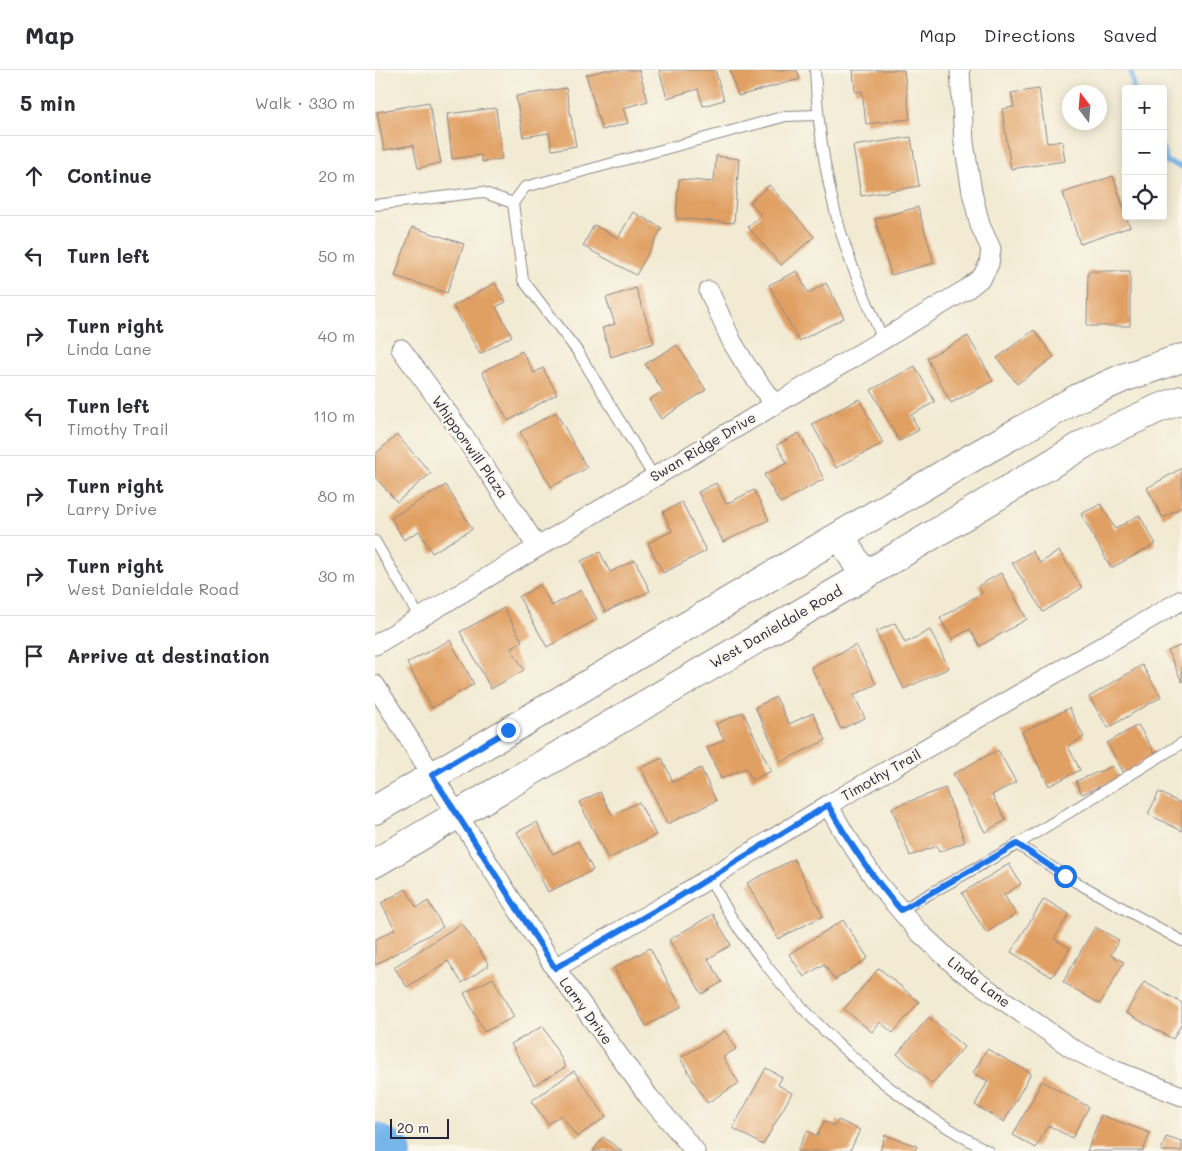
<!DOCTYPE html>
<html lang="en">
<head>
<meta charset="utf-8">
<style>
	:root { --surface:#fff; --page:#f7f7f7; --text:#2b2b33; --muted:#7c7c81; --line:#e1e1e2 }
	body { margin:0; font-family:Mali,sans-serif; background:var(--page); color:var(--text) }
	.controls { position:absolute; right:15px; top:15px; display:grid; overflow:hidden; border-radius:5px; box-shadow:0 2px 12px #0003 }
	.controls button { width:45px; height:45px; display:grid; place-items:center; padding:0; border:0; border-bottom:1px solid var(--line); background:var(--surface); color:var(--text); font:25px sans-serif }
	.compass { position:absolute; left:687px; top:15px; width:45px; height:45px; border-radius:50%; background:var(--surface); box-shadow:0 2px 12px #0003; rotate:344deg }
	.scale { position:absolute; left:15px; bottom:12px; width:59px; box-sizing:border-box; padding-left:5px; border:2px solid #22223b; border-top:0; font-size:14px; line-height:18px; white-space:nowrap; color:#22223b; -webkit-text-stroke:4px #fbf7ec; paint-order:stroke }
	.stop { position:absolute; width:15px; height:15px; margin:-11px; border:4px solid #1a73e8; border-radius:50%; background:#fff }
	.stop.end { background:#1a73e8; border-color:#fff; box-shadow:0 1px 5px #0008 }
	.list { margin:0; padding:0; list-style:none }
	h2 { display:flex; justify-content:space-between; align-items:center; height:65px; margin:0; padding:0 20px; font-size:21px }
	h2 small { font-size:16px; font-weight:400; color:var(--muted) }
	.list li { display:grid; grid-template-columns:32px 1fr auto; gap:15px; align-items:center; box-sizing:border-box; height:80px; padding:0 20px; border-top:1px solid var(--line) }
	.list b { display:block; font-size:19px; white-space:nowrap }
	.list p { margin:0; font-size:16px; white-space:nowrap; color:var(--muted) }
	.list em { font-size:16px; font-style:normal; color:var(--muted) }
	.icon { flex:none; width:28px; height:28px; fill:none; stroke:currentColor; stroke-width:2; stroke-linecap:round; stroke-linejoin:round }
	.map { position:relative; flex:none; width:807px; height:1081px; overflow:hidden }
	header { display:flex; align-items:center; gap:30px; box-sizing:border-box; height:70px; padding:0 25px; background:var(--surface); border-bottom:1px solid var(--line) }
	header strong { font-size:24px }
	nav { display:flex; gap:28px; margin-inline-start:auto; font-size:18px }
	main { display:flex }
	aside { flex:1; background:var(--surface) }
	.map>svg:first-child { display:block }
	.lines { fill:none; stroke-linecap:round; stroke-linejoin:round }
	.stream { stroke:#77b5ea; stroke-width:5.5 }
	.river { stroke:#77b5ea; stroke-width:35 }
	.building { fill:#e1a063 }
	.lane-casing { stroke:#8a8686; stroke-width:12 }
	.street-casing { stroke:#8a8686; stroke-width:21 }
	.secondary-casing { stroke:#8a8686; stroke-width:30 }
	.lane { stroke:#fff; stroke-width:10 }
	.street { stroke:#fff; stroke-width:19 }
	.secondary { stroke:#fff; stroke-width:28 }
	.route { stroke:#1a73e8; stroke-width:6 }
	.labels { text-anchor:middle; stroke-width:5; stroke-linejoin:round; paint-order:stroke }
	.street-label { font-size:14px; fill:#22223b; stroke:#fbf7ec }
</style>
</head>
<body>
<header>
<strong>Map</strong>
<nav><a>Map</a><a>Directions</a><a>Saved</a></nav>
</header>
<main>
<aside>
<h2>5 min<small>Walk · 330 m</small></h2>
<ul class="list">
<li><svg class="icon" aria-label="ahead" viewBox="0 0 24 24"><path d="M12 20V5M6 11l6-6 6 6"/></svg><div><b>Continue</b></div><em>20 m</em></li>
<li><svg class="icon" aria-label="left" viewBox="0 0 24 24"><path d="M17 20v-9H6M10 6l-5 5 5 5"/></svg><div><b>Turn left</b></div><em>50 m</em></li>
<li><svg class="icon" aria-label="right" viewBox="0 0 24 24"><path d="M7 20v-9h11M14 6l5 5-5 5"/></svg><div><b>Turn right</b><p>Linda Lane</p></div><em>40 m</em></li>
<li><svg class="icon" aria-label="left" viewBox="0 0 24 24"><path d="M17 20v-9H6M10 6l-5 5 5 5"/></svg><div><b>Turn left</b><p>Timothy Trail</p></div><em>110 m</em></li>
<li><svg class="icon" aria-label="right" viewBox="0 0 24 24"><path d="M7 20v-9h11M14 6l5 5-5 5"/></svg><div><b>Turn right</b><p>Larry Drive</p></div><em>80 m</em></li>
<li><svg class="icon" aria-label="right" viewBox="0 0 24 24"><path d="M7 20v-9h11M14 6l5 5-5 5"/></svg><div><b>Turn right</b><p>West Danieldale Road</p></div><em>30 m</em></li>
<li><svg class="icon" aria-label="arrive" viewBox="0 0 24 24"><path d="M6 21V4h12l-3 4 3 4H6"/></svg><div><b>Arrive at destination</b></div></li>
</ul>
</aside>
<div class="map">
<svg width="807" height="1081" viewBox="0 0 807 1081">
	<rect width="100%" height="100%" fill="#fbf7ec"/>
	<filter id="ink" filterUnits="userSpaceOnUse"><feTurbulence type="fractalNoise" baseFrequency=".02" numOctaves="2"/><feDisplacementMap in="SourceGraphic" scale="10" xChannelSelector="R" yChannelSelector="G"/><feConvolveMatrix kernelMatrix="1 2 1 2 8 2 1 2 1" color-interpolation-filters="sRGB"/></filter>
	<filter id="wash" filterUnits="userSpaceOnUse"><feTurbulence type="fractalNoise" baseFrequency=".0096" numOctaves="4" result="noise"/><feDisplacementMap in="SourceGraphic" scale="20" xChannelSelector="R" yChannelSelector="G"/><feGaussianBlur stdDeviation="1.12" result="paint"/><feColorMatrix in="noise" values="0 0 0 0 0 0 0 0 0 0 0 0 0 0 0 0 0 1.4 0 .05"/><feComposite in="paint" operator="in"/></filter>
	<g filter="url(#wash)">
		<rect width="100%" height="100%" fill="#f2ead2"/>
		<g class="lines">
			<g class="stream">
				<polyline points="756,0 759,19"/>
				<polyline points="788,79 792,92 807,97"/>
			</g>
			<polyline class="river" points="0,1070 19,1081"/>
		</g>
		<g id="blocks">
			<g class="building">
				<polygon points="230,0 264,0 273,31 248,38 253,53 227,60 211,5"/>
				<polygon points="284,0 340,0 349,30 328,36 323,19 292,28"/>
				<polygon points="355,0 422,0 425,9 363,26"/>
				<polygon points="478,0 529,0 535,49 491,54 487,21 480,22"/>
				<polygon points="191,18 201,76 177,80 174,63 148,67 141,26"/>
				<polygon points="664,19 672,73 687,71 690,91 636,99 627,39 639,37 636,23"/>
				<polygon points="54,32 66,93 43,98 38,75 9,80 2,42"/>
				<polygon points="121,38 127,89 107,92 106,85 77,89 72,44"/>
				<polygon points="536,67 544,116 486,126 478,76"/>
				<polygon points="341,86 364,89 359,153 301,148 304,109 339,112"/>
				<polygon points="738,106 755,157 705,174 688,123"/>
				<polygon points="394,115 439,167 406,195 373,157 386,145 375,132"/>
				<polygon points="543,137 559,193 516,205 500,149"/>
				<polygon points="258,142 287,158 261,205 208,176 219,155 243,168"/>
				<polygon points="37,157 89,174 72,223 20,206"/>
				<polygon points="422,201 433,223 451,213 469,248 424,271 394,215"/>
				<polygon points="713,201 755,201 755,256 712,256"/>
				<polygon points="120,213 131,232 121,237 137,266 105,284 78,236"/>
				<polygon points="261,218 279,273 236,287 227,258 240,254 231,228"/>
				<polygon points="659,260 679,287 642,314 622,288"/>
				<polygon points="593,266 618,311 576,333 552,288"/>
				<polygon points="302,275 331,320 286,349 274,330 288,321 270,294"/>
				<polygon points="147,281 159,303 168,298 182,324 133,351 107,302"/>
				<polygon points="540,296 560,332 536,345 544,360 524,371 496,320"/>
				<polygon points="484,329 508,373 461,398 437,354"/>
				<polygon points="181,342 212,398 176,417 145,362"/>
				<polygon points="424,363 449,409 405,433 389,405 412,393 402,375"/>
				<polygon points="22,365 56,403 22,432 0,407 0,384"/>
				<polygon points="807,398 807,437 788,448 772,418"/>
				<polygon points="341,413 351,434 379,420 394,450 348,472 323,422"/>
				<polygon points="71,415 97,459 57,483 44,461 29,470 16,448"/>
				<polygon points="307,432 331,481 288,503 273,473 297,461 288,442"/>
				<polygon points="726,434 740,459 764,445 781,474 736,498 706,444"/>
				<polygon points="657,481 665,493 684,481 707,518 668,542 637,493"/>
				<polygon points="225,482 235,502 260,490 275,521 230,542 206,491"/>
				<polygon points="626,503 652,549 605,576 595,559 577,569 565,548 607,523 603,516"/>
				<polygon points="165,515 177,536 206,520 222,549 172,577 144,527"/>
				<polygon points="129,538 147,571 136,578 149,600 116,619 85,562"/>
				<polygon points="520,553 530,573 555,560 574,598 529,619 501,562"/>
				<polygon points="75,570 99,614 57,638 32,593"/>
				<polygon points="481,575 501,614 479,625 490,648 466,659 436,597"/>
				<polygon points="807,575 807,612 793,581"/>
				<polygon points="767,595 786,627 733,658 714,627"/>
				<polygon points="401,627 414,654 438,643 451,670 406,692 380,637"/>
				<polygon points="694,638 709,667 693,676 705,700 674,716 647,662"/>
				<polygon points="368,642 396,701 377,710 371,698 346,709 332,678 349,670 341,654"/>
				<polygon points="763,655 781,685 749,703 732,673"/>
				<polygon points="623,680 641,712 617,725 631,750 610,762 578,704"/>
				<polygon points="287,688 298,712 326,698 341,731 292,754 266,698"/>
				<polygon points="738,696 744,709 707,724 701,711"/>
				<polygon points="570,718 590,772 564,782 562,776 535,786 517,738"/>
				<polygon points="225,722 237,745 264,732 281,765 233,789 204,732"/>
				<polygon points="784,722 805,733 807,728 807,761 773,744"/>
				<polygon points="162,752 178,784 203,771 218,800 173,822 142,762"/>
				<polygon points="419,789 448,846 403,869 372,813"/>
				<polygon points="634,794 646,814 629,825 641,844 611,863 587,823"/>
				<polygon points="31,819 42,838 53,831 68,857 0,895 0,870 20,859 6,833"/>
				<polygon points="669,829 694,844 679,869 695,878 677,907 636,882"/>
				<polygon points="338,844 356,875 333,889 347,912 327,924 294,870"/>
				<polygon points="468,850 493,888 460,910 449,894 429,907 414,884"/>
				<polygon points="87,853 114,895 87,913 73,891 32,917 19,897"/>
				<polygon points="720,857 744,870 736,885 749,892 725,934 688,912"/>
				<polygon points="275,878 306,937 271,956 239,898"/>
				<polygon points="504,898 544,932 518,963 505,952 497,962 469,939"/>
				<polygon points="118,908 139,947 109,962 89,923"/>
				<polygon points="769,912 807,933 807,953 798,969 751,943"/>
				<polygon points="554,947 589,977 557,1014 522,984"/>
				<polygon points="168,956 191,997 159,1015 136,974"/>
				<polygon points="350,961 361,979 348,987 364,1013 332,1033 305,988"/>
				<polygon points="612,979 656,1003 629,1052 600,1035 613,1011 598,1003"/>
				<polygon points="391,998 407,1007 403,1015 417,1023 388,1075 358,1058"/>
				<polygon points="199,1001 231,1047 202,1067 186,1045 173,1054 156,1031"/>
				<polygon points="667,1011 714,1037 697,1068 673,1055 661,1078 638,1065"/>
				<polygon points="726,1045 775,1063 768,1081 712,1081"/>
				<polygon points="463,1050 485,1060 475,1081 422,1081 432,1061 442,1066 449,1051 460,1056"/>
				<polygon points="510,1065 542,1076 540,1081 505,1081"/>
				<polygon points="228,1067 247,1081 218,1081"/>
				<polygon points="791,1067 807,1072 807,1081 786,1081"/>
			</g>
		</g>
	</g>
	<g filter="url(#ink)">
		<use href="#blocks" fill-opacity="0" stroke="#8a8686" stroke-width="1"/>
		<g class="lines">
			<defs>
				<g id="lane">
					<path d="M440,0C443,61 452,123 472,181C482,211 496,240 508,270"/>
					<polyline points="138,133 150,117 411,46 442,45"/>
					<polyline points="0,135 107,122 138,133 148,210 203,282 279,407"/>
					<polyline points="0,471 45,548"/>
					<polyline points="642,774 690,806 807,871"/>
					<path d="M334,808C344,824 352,842 363,857C428,951 512,1027 613,1081"/>
					<polyline points="526,840 638,777 807,673"/>
				</g>
				<g id="street">
					<polyline points="334,221 357,272 371,295 399,334"/>
					<path d="M26,279C74,343 119,409 162,477"/>
					<polyline points="0,575 592,219 607,207 614,194 616,179 605,155 597,122 589,73 585,0"/>
					<polyline points="0,615 180,898 274,1027 320,1081"/>
					<polyline points="453,735 469,763 504,815 542,860 584,899 698,979 739,1000 807,1026"/>
					<polyline points="180,898 302,828 453,735 807,530"/>
				</g>
				<g id="secondary">
					<polyline points="466,466 489,506"/>
					<polyline points="0,740 586,394 703,328 748,308 807,288"/>
					<polyline points="0,793 489,506 716,370 782,339 807,330"/>
				</g>
			</defs>
			<use href="#lane" class="lane-casing"/>
			<use href="#street" class="street-casing"/>
			<use href="#secondary" class="secondary-casing"/>
			<use href="#lane" class="lane"/>
			<use href="#street" class="street"/>
			<use href="#secondary" class="secondary"/>
		</g>
	</g>
	<g class="lines" filter="url(#ink)">
		<path class="route" d="M133,660L57,705L180,898L302,828L453,735C474,773 498,808 526,840L642,774L690,806"/>
	</g>
	<g class="labels">
		<g class="street-label">
			<text transform="translate(95 377) rotate(55)" y="5">Whipporwill Plaza</text>
			<text transform="translate(328 377) rotate(-31)" y="5">Swan Ridge Drive</text>
			<text transform="translate(401 557) rotate(-30)" y="5">West Danieldale Road</text>
			<text transform="translate(506 705) rotate(-30)" y="5">Timothy Trail</text>
			<text transform="translate(604 912) rotate(37)" y="5">Linda Lane</text>
			<text transform="translate(211 941) rotate(54)" y="5">Larry Drive</text>
		</g>
	</g>
</svg>
<div class="controls">
<button>+</button>
<button>−</button>
<button><svg class="icon" aria-label="locate" viewBox="0 0 24 24"><circle cx="12" cy="12" r="6"/><path d="M12 2v4M12 18v4M2 12h4M18 12h4"/></svg></button>
</div>
<svg class="compass" viewBox="-18 -18 36 36"><path d="M0-13l5 13h-10z" fill="#e53935"/><path d="M0 13l5-13h-10z" fill="#7c7c81"/></svg>
<div class="scale">20 m</div>
<div class="stop" style="left:690px;top:806px"></div>
<div class="stop end" style="left:133px;top:660px"></div>
</div>
</main>
</body>
</html>
